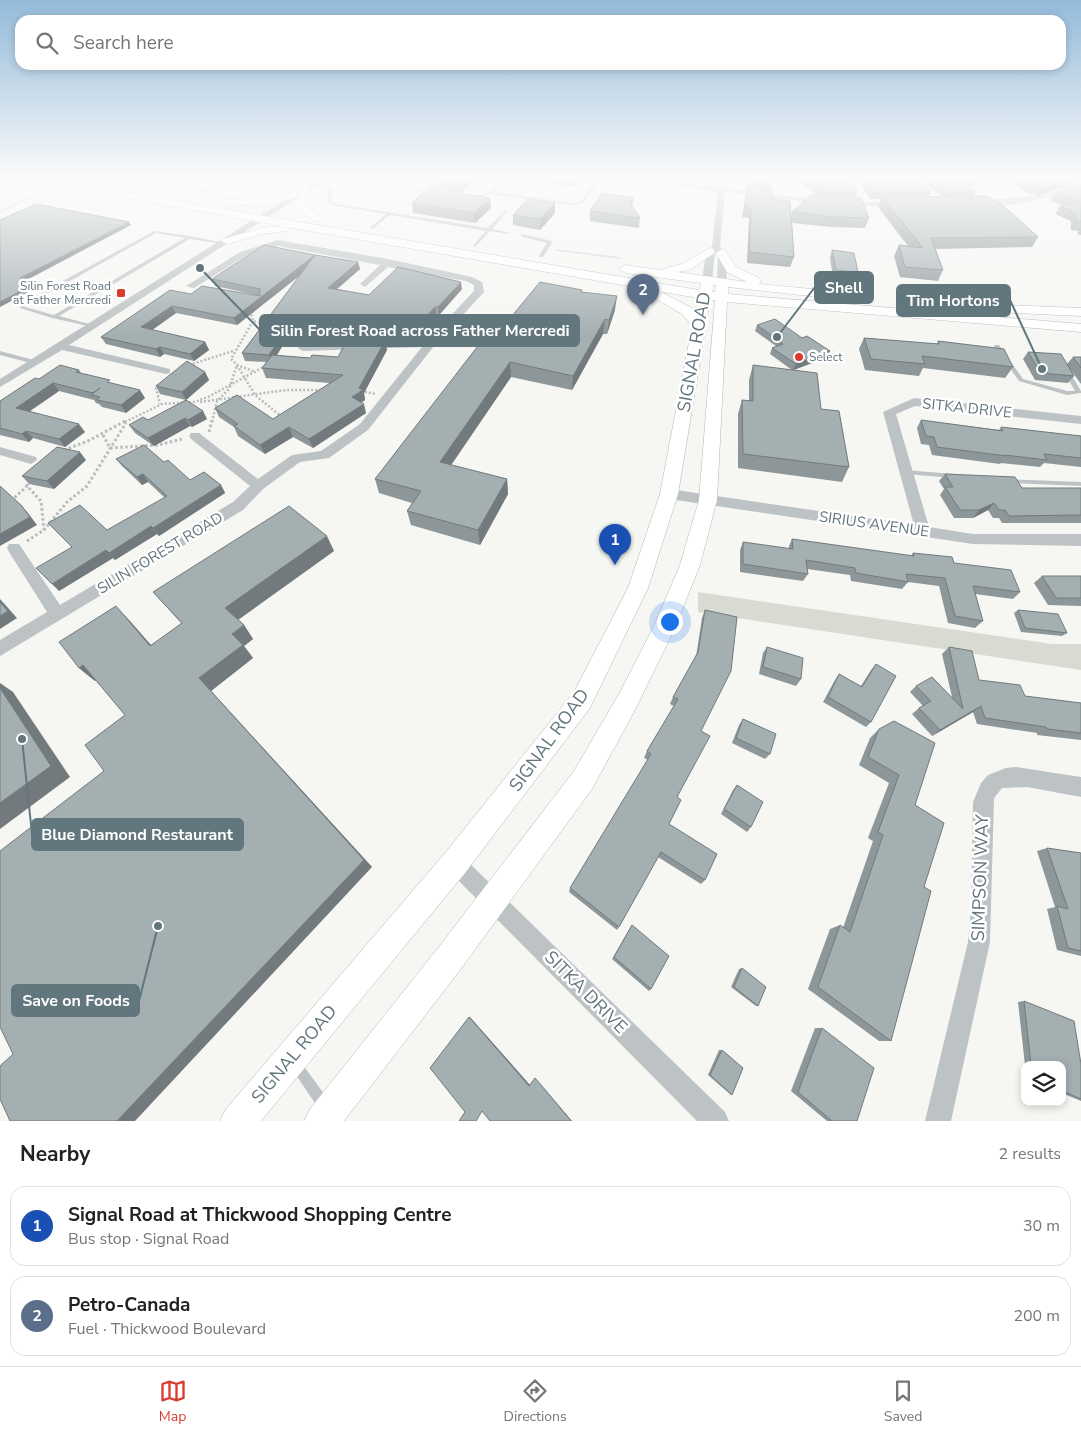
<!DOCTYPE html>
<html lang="en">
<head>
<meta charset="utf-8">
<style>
	:root { --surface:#fff; --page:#f6f6f6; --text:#222; --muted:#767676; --line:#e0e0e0; --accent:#db3a2e }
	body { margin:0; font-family:"Nunito Sans",sans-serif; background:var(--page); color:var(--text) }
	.controls { position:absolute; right:15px; bottom:15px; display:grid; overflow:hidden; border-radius:10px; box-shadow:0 2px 8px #0003 }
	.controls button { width:45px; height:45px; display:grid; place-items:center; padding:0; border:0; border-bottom:1px solid var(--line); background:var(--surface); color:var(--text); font:25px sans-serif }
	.you { position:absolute; left:669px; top:621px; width:18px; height:18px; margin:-12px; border:4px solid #fff; border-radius:50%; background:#1a73e8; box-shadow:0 0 0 8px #1a73e833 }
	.badge { display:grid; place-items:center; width:32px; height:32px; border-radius:50%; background:var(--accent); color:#fff; font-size:16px; font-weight:700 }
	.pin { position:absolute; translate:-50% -41px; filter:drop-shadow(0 1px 2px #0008) }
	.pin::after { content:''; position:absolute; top:26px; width:18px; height:15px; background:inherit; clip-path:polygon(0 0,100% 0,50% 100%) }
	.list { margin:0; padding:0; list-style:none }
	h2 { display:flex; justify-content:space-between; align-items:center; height:65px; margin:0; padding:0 20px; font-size:21px }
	h2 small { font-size:16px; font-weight:400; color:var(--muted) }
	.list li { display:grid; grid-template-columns:32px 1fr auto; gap:15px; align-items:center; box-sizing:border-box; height:80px; margin:0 10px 10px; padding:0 10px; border:1px solid var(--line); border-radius:15px }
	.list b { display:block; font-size:19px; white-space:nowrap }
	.list p { margin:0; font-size:16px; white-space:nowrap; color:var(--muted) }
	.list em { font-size:16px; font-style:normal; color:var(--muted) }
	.icon { flex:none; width:28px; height:28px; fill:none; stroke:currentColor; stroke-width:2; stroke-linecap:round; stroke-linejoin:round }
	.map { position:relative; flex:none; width:1081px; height:1121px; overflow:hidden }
	.search { position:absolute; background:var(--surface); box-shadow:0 2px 8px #0003; left:15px; right:15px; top:15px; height:55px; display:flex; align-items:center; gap:12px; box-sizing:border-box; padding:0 18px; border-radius:15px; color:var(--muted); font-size:19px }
	.sheet { height:245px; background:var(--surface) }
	nav { display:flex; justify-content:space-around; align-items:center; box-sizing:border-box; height:70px; border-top:1px solid var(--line); background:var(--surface); font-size:14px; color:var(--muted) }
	nav a { display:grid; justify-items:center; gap:2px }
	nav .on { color:var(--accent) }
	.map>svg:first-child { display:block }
	.green { fill:#d7dbd2 }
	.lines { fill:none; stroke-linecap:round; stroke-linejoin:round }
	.secondary-casing { stroke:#b0b7ba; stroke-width:1 }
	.path-far2 { stroke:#b8bcbd; stroke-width:2; stroke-dasharray:1 1; stroke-linecap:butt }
	.path-far1 { stroke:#b8bcbd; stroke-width:2.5; stroke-dasharray:2 2; stroke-linecap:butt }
	.path { stroke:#b8bcbd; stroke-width:3; stroke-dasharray:2.5 2.5; stroke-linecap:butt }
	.lane { fill:#bdc3c5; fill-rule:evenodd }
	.street { fill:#bdc3c5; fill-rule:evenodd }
	.secondary { fill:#fff; fill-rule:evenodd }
	.wall { fill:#8d9699; fill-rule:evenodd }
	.shaded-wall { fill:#737a7d }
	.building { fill:#a4afb2; stroke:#737a7d }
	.poi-dot { fill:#db3a2e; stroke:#fff; stroke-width:2 }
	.labels { text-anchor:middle; stroke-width:5; stroke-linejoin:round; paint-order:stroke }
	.far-poi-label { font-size:12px; fill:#62767d; stroke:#fff; text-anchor:end }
	.street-label { font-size:15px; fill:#62767d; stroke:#fff }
	.near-street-label { font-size:18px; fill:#62767d; stroke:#fff }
	.leader { fill:none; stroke:#62767d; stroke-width:2 }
	.callout-dot { fill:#62767d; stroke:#fff; stroke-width:2 }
	.callout { fill:#62767d; stroke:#62767d; stroke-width:2 }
	.callout-label { font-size:16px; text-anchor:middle; font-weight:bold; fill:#fff }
</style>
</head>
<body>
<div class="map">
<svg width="1081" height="1121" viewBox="0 0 1081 1121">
	<rect width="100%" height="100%" fill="#f6f6f3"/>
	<polygon class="green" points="698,592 1052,644 1081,644 1081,670 698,612"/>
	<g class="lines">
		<defs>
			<g id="secondary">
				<path d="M23,179H47L699,290L701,283L625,273L619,269L625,265L660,270L682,264L710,248L714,249V253L690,270L677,272L747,282L727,272L716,253L722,249L726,251L736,267L759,278L761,281L759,284L864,294L870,298L864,302L728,287V294L1081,324V332L727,302L717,500L700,565L674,630L635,710L592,789L460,970L344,1121H304L310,1109L438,948L574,771L619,694L653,628L680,565L699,500L715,300H710L678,494L648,588L590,708L465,873L261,1121H220L226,1109L445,853L574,692L628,588L660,494L692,326L682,314L648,294L649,291H659L692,308L695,312L698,298L286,227L289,229L287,231L263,234L227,244L221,241L223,239L262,228L282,226ZM713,285H716L715,292H712Z"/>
				<polygon points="306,188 311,191 305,203 322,217 322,221 314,221 296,206 295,204 298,196 272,204 225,206 220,203 225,200 271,198"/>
				<polygon points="1000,305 1081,308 1081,316 995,312 993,309 995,306"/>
			</g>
		</defs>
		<use href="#secondary" class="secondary-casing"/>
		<g class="path-far2">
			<polyline points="124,179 218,193"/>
			<polyline points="0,211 44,192"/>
			<polyline points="556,250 620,258"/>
		</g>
		<g class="path-far1">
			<polyline points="253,311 251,314 253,321 267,325"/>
			<polyline points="253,321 231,359 237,365 253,371"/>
			<polyline points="292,330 304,337"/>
			<polyline points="189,365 233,351"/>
			<polyline points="237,365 255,395 282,417"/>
			<polyline points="158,384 156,388 160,404"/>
			<polyline points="361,391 375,394"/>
			<polyline points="200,402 286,390 323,390"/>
			<polyline points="125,422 162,404 194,402 208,397 267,365"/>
			<polyline points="212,422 217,401 229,389 237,365"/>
		</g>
		<g class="path">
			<polyline points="209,432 212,420"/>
			<polyline points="103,435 110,448 158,445 182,439"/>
			<polyline points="64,450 88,441 127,420"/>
			<polyline points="29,479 27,486 41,501 44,530"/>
			<polyline points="11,501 27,486"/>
			<polyline points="27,541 44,530 67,502 87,486 126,423"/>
		</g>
		<g class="lane">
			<polygon points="341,179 353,179 437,192 435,193"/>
			<polygon points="504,179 508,179 495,192 574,203 581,201 597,179 601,179 583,203 574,205 492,194 474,198 472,197 491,192"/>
			<polygon points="314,184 332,188 331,201 337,204 488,228 506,209 508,210 507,211 492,229 510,233 508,234 490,231 475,247 473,246 486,231 390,215 372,229 371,229 371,227 386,214 336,206 327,201 329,190 314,186"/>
			<path d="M154,231L190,236L225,243L223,244L190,239L59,316L93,325V327L52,318L20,308L21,304ZM156,233L185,238L54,315L25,307V306Z"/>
			<polygon points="521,234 552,241 552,242 543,257 539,257 539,256 547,243 521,236"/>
			<polygon points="995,345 999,345 1023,379 1067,391 1075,391 1064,372 1067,370 1069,371 1081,391 1081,393 1067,395 1019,381 994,346"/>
			<polygon points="0,351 37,361 38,362 35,364 0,355"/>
			<polygon points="904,470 954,474 957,476 954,478 906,474 904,474 903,472"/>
			<polygon points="1006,479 1081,482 1081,486 1008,483 1005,481"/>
			<polygon points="296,1059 300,1061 340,1116 342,1121 327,1121 292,1069 290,1065 292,1061"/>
		</g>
		<g class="street">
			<polygon points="318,179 327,179 69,345 170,369 170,373 166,374 62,350 0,387 0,379"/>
			<polygon points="631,179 655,179 718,187 719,179 727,179 726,188 837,202 898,202 902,204 898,206 837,206 725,192 720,247 726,253 727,283 722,286 717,283 718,254 715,252 712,281 707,284 702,281 706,251 712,247 718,192"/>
			<path d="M1081,181V186C1063,195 990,214 974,203L978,201L1043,195Z"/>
			<polygon points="278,240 388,259 472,277 482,282 484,292 434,346 368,430 329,458 300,462 263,489 243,510 0,656 0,640 47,612 9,552 7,548 9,544 19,544 60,605 233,502 250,486 191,439 189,436 191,433 199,433 258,479 292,455 321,451 360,424 422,347 303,351 298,348 299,346 427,341 474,291 474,285 466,281 388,267 365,287 360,284 380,265 278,246 247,255 194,288 186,286 240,252"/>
			<polygon points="914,398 1081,416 1081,424 915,406 896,414 929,527 973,534 1081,534 1081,546 973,544 669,499 662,494 669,489 914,525 883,412"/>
			<polygon points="0,447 36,457 37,460 31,464 0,455"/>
			<polygon points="1016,767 1081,777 1081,797 1027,787 1002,788 994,798 990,942 951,1121 925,1121 968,942 971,908 973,802 981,783 988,775 1006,768"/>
			<polygon points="455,852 462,856 725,1112 729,1121 697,1121 448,870 444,863 448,856"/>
		</g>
		<use href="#secondary" class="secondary"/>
	</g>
	<g class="wall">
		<polygon points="437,179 475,179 461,193 491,208 475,223 413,213 412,203 438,186"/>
		<polygon points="553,179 581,179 574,187 553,184"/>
		<polygon points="748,179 767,179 767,181 772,185 771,189 772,199 791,216 792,212 817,194 794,179 838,179 857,193 855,197 869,218 865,228 831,227 792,223 794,257 790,267 747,263 749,218 742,217 747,189 746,189"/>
		<polygon points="872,179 916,179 931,192 929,197 943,196 937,193 920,179 979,179 976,186 969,186 976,191 974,196 1038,237 1032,247 935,249 943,270 938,281 900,277 894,256 899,245 908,246 878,207 881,199 871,199 862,187 864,181 874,181"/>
		<polygon points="1008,179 1072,179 1069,185 1037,196 1024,191"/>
		<polygon points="1081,187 1081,235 1077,234 1079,231 1071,230 1071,221 1055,214 1060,206 1063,205 1050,201 1055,193"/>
		<polygon points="632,207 640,218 639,228 590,221 590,211"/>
		<polygon points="555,213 540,230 513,225 513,215"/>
		<polygon points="832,250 858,272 855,279 833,277 830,258"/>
		<path d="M315,255L358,262L360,269L337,289L369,295L462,289L439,315L436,314L426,325L423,324L412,336L406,340L385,341L387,350L364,393L365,400L361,402L366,413L313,448L293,437L265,454L238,436L234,427L219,417L215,408L273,419L330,383L266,378L262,368L267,362L245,361L242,353L299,276L237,325L176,313L152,330L205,342L209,350L194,361L164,354L160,357L106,344L101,337L191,294L260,296L215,286L212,279ZM292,331L339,334L340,337L353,338L354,342L338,357L310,358L276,355Z"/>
		<polygon points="582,290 582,292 615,310 607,334 603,334 572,390 511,377 451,465 507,479 508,494 480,545 411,525 407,511 412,503 379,493 375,479 507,322"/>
		<polygon points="757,325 802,338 830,351 828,357 794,370 821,409 849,467 842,482 738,468 738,414 742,400 749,400 749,380 753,365 792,370 770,354 772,348 776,346 755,331"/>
		<polygon points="864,338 937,344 938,341 1013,367 1005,378 923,368 919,376 865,370 859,349"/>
		<polygon points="1028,352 1067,364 1073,357 1081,357 1081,384 1071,370 1074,376 1068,383 1035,380 1023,359"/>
		<polygon points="79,370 81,373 112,384 145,398 126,413 102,407 99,404 96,403 94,400 59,391 29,411 85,432 65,447 33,438 29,442 0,435 0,401 39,379"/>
		<polygon points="205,372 209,380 186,400 160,394 156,386"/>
		<polygon points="186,400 207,419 192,427 190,426 154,446 135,433 129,425 148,420"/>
		<polygon points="921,420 999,430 1001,427 1081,436 1081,467 1044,463 1040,467 1001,463 1000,464 932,455 929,445 921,444 917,428"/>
		<polygon points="116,459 164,462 190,480 221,485 225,493 159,536 157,534 115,560 113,558 59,591 71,547 107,530 165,498 148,482 142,485 122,466"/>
		<polygon points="86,460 54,489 29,484 22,476"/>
		<polygon points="945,474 1022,488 1081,488 1081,523 1002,523 999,518 993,518 988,510 973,518 954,518 940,495 944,489 939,481"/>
		<polygon points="792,539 911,556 913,553 954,563 1020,592 1013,599 975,594 983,621 975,628 948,623 939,586 908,582 902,589 851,581 850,575 807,569 808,574 803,581 740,572 740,550 743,542 789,549 789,546"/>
		<polygon points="334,551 238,620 244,625 253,639 244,646 253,658 211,691 372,867 13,1054 104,771 125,715 96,680 95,681 79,668 129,620 151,645 182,624 153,592"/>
		<polygon points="1042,576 1081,576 1081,606 1048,605 1034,583"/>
		<polygon points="705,610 701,731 677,797 669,824 705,880 701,884 658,857 617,930 569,892 570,888 648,760 644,758 647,751 674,706 670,704 673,697 696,657 702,618"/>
		<polygon points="1018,610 1067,633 1062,636 1021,632 1014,613"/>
		<polygon points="767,647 801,679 796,686 759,674 763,653"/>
		<polygon points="949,647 979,680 1025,696 1081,703 1081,740 1037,735 1037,733 977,724 973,712 932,736 912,714 919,708 923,706 910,692 916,686 952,697 942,654"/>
		<polygon points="876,664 871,722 866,727 823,702 835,680 839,674 861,686 871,670"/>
		<polygon points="743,719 770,754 765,759 732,743 739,725"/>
		<polygon points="879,729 915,805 924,887 891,1041 879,1041 808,989 830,929 840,925 843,928 873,841 868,838 889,783 859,765 870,738"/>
		<polygon points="737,785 751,827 747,832 721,814 733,790"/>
		<polygon points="1047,848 1081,853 1081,956 1057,950 1047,909 1055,907 1037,851"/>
		<polygon points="632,925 651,989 649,991 612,959"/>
		<polygon points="742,968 758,1006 756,1006 731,987 739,969"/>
		<polygon points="1024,1001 1081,1064 1081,1101 1062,1093 1062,1065 1025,1065 1018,1002"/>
		<polygon points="815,1028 822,1028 857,1121 827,1121 791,1091"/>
		<polygon points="719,1050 722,1050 732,1095 730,1094 708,1075"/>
	</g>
	<g class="shaded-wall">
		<polygon points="459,179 475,179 461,193"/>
		<polygon points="575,179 581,179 574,187 574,180"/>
		<polygon points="1068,179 1072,179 1069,185 1037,196 1041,188"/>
		<polygon points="490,198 491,208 475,223 474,213"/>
		<polygon points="633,198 632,208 630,203"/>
		<polygon points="555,203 555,213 540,230 540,219"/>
		<polygon points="129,222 131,225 23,282 20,278"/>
		<polygon points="315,255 317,262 237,325 234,318"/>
		<polygon points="358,262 360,269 330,295 328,288"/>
		<polygon points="37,282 40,286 0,307 0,302"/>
		<polygon points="461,282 462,289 439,315 438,307"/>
		<polygon points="617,296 615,310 607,334 609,320"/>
		<polygon points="172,306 176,313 145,335 141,327"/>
		<polygon points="435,307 436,314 426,325 425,318"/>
		<polygon points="421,317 423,324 412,336 406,340 405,332"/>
		<polygon points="605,319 603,334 572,390 573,376"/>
		<polygon points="289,324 292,331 272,363 269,355"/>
		<polygon points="385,341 387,350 364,393 365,400 355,407 352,397 359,388"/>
		<polygon points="205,342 209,350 194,361 190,354"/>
		<polygon points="160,347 164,354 160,357 156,349"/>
		<polygon points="830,351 828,357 793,370 796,364"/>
		<polygon points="510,362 511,377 443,477 440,462"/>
		<polygon points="205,372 209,380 186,400 182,392"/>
		<polygon points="53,383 59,391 23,416 16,408"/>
		<polygon points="140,390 145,398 126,413 121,405"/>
		<polygon points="364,404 366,413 313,448 309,439"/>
		<polygon points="203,411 207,419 192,427 188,420"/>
		<polygon points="185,418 190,426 154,446 148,438"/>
		<polygon points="79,424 85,432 65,447 59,439"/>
		<polygon points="289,427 293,437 265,454 260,445"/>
		<polygon points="26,431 33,438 29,442 22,434"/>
		<polygon points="80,452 86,460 54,489 47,481"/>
		<polygon points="143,474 148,482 142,485 137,477"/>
		<polygon points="507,479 508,494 480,545 478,530"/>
		<polygon points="221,485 225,493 159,536 153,528"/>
		<polygon points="994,503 988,510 973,518 979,510"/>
		<polygon points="21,505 28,513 37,525 0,546 0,534"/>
		<polygon points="151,526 157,534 115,560 109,553"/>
		<polygon points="327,536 334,551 235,622 225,608"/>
		<polygon points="106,550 113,558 59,591 52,584"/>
		<polygon points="0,599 17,618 0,629"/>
		<polygon points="116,606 129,620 163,659 150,646"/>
		<polygon points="244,625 253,639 244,646 253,658 211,691 372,867 135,1121 117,1121 199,678 232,634"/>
		<polygon points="83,665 99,678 95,681 79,668"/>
		<polygon points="0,683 13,692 70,777 0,829"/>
		<polygon points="981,706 973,712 932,736 940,730"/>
		<polygon points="469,1017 470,1017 530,1085 529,1086"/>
		<polygon points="535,1077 572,1121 571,1121"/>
	</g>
	<g class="building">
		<polygon points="748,179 767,179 767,181 772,180 772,185 748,182"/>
		<polygon points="806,179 851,180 857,193 818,191 821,188"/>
		<polygon points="881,179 916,179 931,192 874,193 864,181 884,182"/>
		<polygon points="931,179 961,179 976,191 951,192 940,187"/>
		<polygon points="1022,179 1068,179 1041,188 1028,184"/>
		<polygon points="431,185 455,189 451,192 490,198 474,213 412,203"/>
		<polygon points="1077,186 1081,187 1081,222 1076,221 1076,213 1060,206 1079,201 1055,193"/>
		<polygon points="747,187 772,190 772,199 790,201 794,257 749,252 751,208 745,207"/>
		<polygon points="602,193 633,198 630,203 640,218 590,211"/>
		<polygon points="812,194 861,198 869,218 835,217 792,212"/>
		<polygon points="988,196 1006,208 1038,237 931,238 943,270 905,267 899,245 923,248 882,197"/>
		<polygon points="528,199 555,203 540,219 513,215"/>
		<polygon points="36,204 129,222 20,278 37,282 0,302 0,220"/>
		<polygon points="264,245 315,255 234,318 172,306 141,327 205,342 190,354 160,347 156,349 101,337 170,290 191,294 202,286 260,296 260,289 212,279"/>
		<polygon points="832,250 854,253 858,272 836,270"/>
		<polygon points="315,255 358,262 328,288 369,295 398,267 461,282 438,307 435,307 425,318 421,317 411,328 405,332 352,334 354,330 338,330 340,327 289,324 269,355 242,353"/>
		<polygon points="540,282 582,290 581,292 617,296 609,320 605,319 573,376 510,362 440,462 507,479 478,530 407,511 421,491 375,479 498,320 507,322"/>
		<polygon points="775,319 802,338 807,336 830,351 796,364 772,348 783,344 757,325"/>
		<polygon points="864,338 939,344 938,341 1004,349 1013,367 922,356 925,364 871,359"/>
		<polygon points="385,341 359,388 363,390 352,397 364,404 309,439 289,427 260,445 234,426 238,424 215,408 237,395 273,419 343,375 262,368 272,355 310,358 312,355 338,357 346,342"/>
		<polygon points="1028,352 1061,354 1074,376 1041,373"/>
		<polygon points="1073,357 1081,357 1081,368"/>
		<polygon points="187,361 205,372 182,392 156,386"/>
		<polygon points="60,365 79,370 76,372 110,380 107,382 140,390 121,405 97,400 100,397 91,395 100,388 93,393 53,383 16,408 79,424 59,439 26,431 22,434 0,428 0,401 35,378 39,379"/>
		<polygon points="753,365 817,373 821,409 839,411 849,467 743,454 742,400 753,401"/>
		<polygon points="186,400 203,411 188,420 185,418 148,438 129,425 143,417 148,420"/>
		<polygon points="921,420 1003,431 1001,427 1081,436 1081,458 1044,454 1047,460 1005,455 1006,456 937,447 934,437 926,436"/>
		<polygon points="144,445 164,462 168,460 190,480 204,472 221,485 153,528 151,526 109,553 106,550 52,584 36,568 72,547 48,523 80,505 107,530 167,496 143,474 137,477 116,459"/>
		<polygon points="57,447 80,452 47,481 22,476"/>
		<polygon points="945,474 1015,477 1022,488 1081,488 1081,515 1009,516 1005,510 999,510 994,503 979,510 960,510 945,487 953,487"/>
		<polygon points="0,486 21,505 30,517 0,534"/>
		<polygon points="289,506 327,536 225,608 244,625 232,634 243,645 199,678 364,860 117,1121 10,1121 0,1099 0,1066 13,1054 0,1027 0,851 104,771 85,745 125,715 83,665 79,668 59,642 116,606 150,646 182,623 153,592"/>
		<polygon points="792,539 914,556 913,553 952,557 954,563 1011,570 1020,592 973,586 983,621 955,616 945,578 906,574 908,582 856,573 855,568 806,560 808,574 743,564 743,542 793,549"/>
		<polygon points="1042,576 1081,576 1081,598 1056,598"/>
		<polygon points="0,602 8,611 0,616"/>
		<polygon points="705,610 737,617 731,671 701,731 710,736 677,797 681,800 669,824 717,854 705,880 661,852 619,927 570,888 651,754 647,751 678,699 673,697 698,652"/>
		<polygon points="1018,610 1058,614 1067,633 1025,628"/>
		<polygon points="767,647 803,658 801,679 763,667"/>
		<polygon points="949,647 972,651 979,680 1020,685 1025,696 1081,703 1081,733 1047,729 1046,727 985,718 981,706 940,730 919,708 931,701 916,686 932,677 963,709"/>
		<polygon points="876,664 896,676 871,722 828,697 839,674 862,687"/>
		<polygon points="0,688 51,766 0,803"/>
		<polygon points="743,719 776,734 770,754 736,738"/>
		<polygon points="894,721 935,743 915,805 944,823 924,887 931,891 891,1041 818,987 840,925 850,932 883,835 878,832 899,775 868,757 879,729"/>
		<polygon points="737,785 763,802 751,827 724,809"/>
		<polygon points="1047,848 1081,853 1081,951 1068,948 1057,906 1068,909"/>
		<polygon points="632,925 669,956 651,989 614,957"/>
		<polygon points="742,968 766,987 758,1006 734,987"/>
		<polygon points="1024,1001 1074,1021 1081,1064 1081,1099 1062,1091 1062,1065 1031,1065"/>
		<polygon points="469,1017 529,1086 535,1078 571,1121 490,1121 482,1111 476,1121 459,1121 465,1112 430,1068"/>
		<polygon points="822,1028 874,1068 857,1121 832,1121 798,1092"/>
		<polygon points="722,1050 743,1068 732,1095 710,1075"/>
	</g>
	<linearGradient id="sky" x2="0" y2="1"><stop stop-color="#93bada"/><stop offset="0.53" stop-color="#fbfbfa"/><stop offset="1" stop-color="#fbfbfa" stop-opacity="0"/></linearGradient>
	<rect width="1081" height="336" fill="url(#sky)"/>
	<g class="poi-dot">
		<rect x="116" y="288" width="10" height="10" rx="2.5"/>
		<circle cx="799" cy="357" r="5"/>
	</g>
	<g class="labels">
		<g class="far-poi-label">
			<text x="111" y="290">Silin Forest Road<tspan x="111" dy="14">at Father Mercredi</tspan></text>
			<text x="809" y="361" text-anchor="start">Select</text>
		</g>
		<g class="street-label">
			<text transform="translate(967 408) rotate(6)" y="5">SITKA DRIVE</text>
			<text transform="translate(874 524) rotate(8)" y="5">SIRIUS AVENUE</text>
			<text transform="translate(160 553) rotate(-31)" y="5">SILIN FOREST ROAD</text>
		</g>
		<g class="near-street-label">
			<text transform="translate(694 352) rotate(-80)" y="6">SIGNAL ROAD</text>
			<text transform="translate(549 740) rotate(-54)" y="6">SIGNAL ROAD</text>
			<text transform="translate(980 878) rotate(-88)" y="6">SIMPSON WAY</text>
			<text transform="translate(586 992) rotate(45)" y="6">SITKA DRIVE</text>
			<text transform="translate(294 1054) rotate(-50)" y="6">SIGNAL ROAD</text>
		</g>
	</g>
	<path class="leader" d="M777 337L815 287M1042 369L1010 300M200 268L260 330M22 739L32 834M158 926L139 1001"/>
	<g class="callout-dot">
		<circle cx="777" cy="337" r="5"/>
		<circle cx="1042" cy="369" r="5"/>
		<circle cx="200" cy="268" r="5"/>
		<circle cx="22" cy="739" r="5"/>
		<circle cx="158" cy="926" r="5"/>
	</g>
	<g class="callout">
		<rect x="815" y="272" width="58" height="31" rx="5"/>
		<rect x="897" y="285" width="113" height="31" rx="5"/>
		<rect x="260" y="315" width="319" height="31" rx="5"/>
		<rect x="32" y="819" width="211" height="31" rx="5"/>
		<rect x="12" y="985" width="127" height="31" rx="5"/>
	</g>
	<g class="callout-label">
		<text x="844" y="293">Shell</text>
		<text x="953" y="306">Tim Hortons</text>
		<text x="420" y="336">Silin Forest Road across Father Mercredi</text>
		<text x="137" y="840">Blue Diamond Restaurant</text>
		<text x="76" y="1006">Save on Foods</text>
	</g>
</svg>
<div class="controls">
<button><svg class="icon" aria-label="layers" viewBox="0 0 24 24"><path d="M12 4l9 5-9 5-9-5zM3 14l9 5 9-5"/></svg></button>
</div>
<div class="you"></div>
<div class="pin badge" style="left:615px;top:565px;background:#1a4fb4">1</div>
<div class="pin badge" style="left:643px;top:315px;background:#5c6f8a">2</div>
<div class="search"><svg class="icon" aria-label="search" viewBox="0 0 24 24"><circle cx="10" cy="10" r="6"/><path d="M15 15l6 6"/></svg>Search here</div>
</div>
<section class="sheet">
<h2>Nearby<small>2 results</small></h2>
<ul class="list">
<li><span class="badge" style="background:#1a4fb4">1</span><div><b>Signal Road at Thickwood Shopping Centre</b><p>Bus stop · Signal Road</p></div><em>30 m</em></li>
<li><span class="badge" style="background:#5c6f8a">2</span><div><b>Petro-Canada</b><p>Fuel · Thickwood Boulevard</p></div><em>200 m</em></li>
</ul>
</section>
<nav>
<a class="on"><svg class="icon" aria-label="map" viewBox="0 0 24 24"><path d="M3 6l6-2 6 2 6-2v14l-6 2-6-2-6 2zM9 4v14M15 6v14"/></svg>Map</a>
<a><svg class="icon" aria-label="directions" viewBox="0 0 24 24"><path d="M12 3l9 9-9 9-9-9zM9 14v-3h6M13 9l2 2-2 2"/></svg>Directions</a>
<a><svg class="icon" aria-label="saved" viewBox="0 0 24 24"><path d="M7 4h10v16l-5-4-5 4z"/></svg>Saved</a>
</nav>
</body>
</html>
